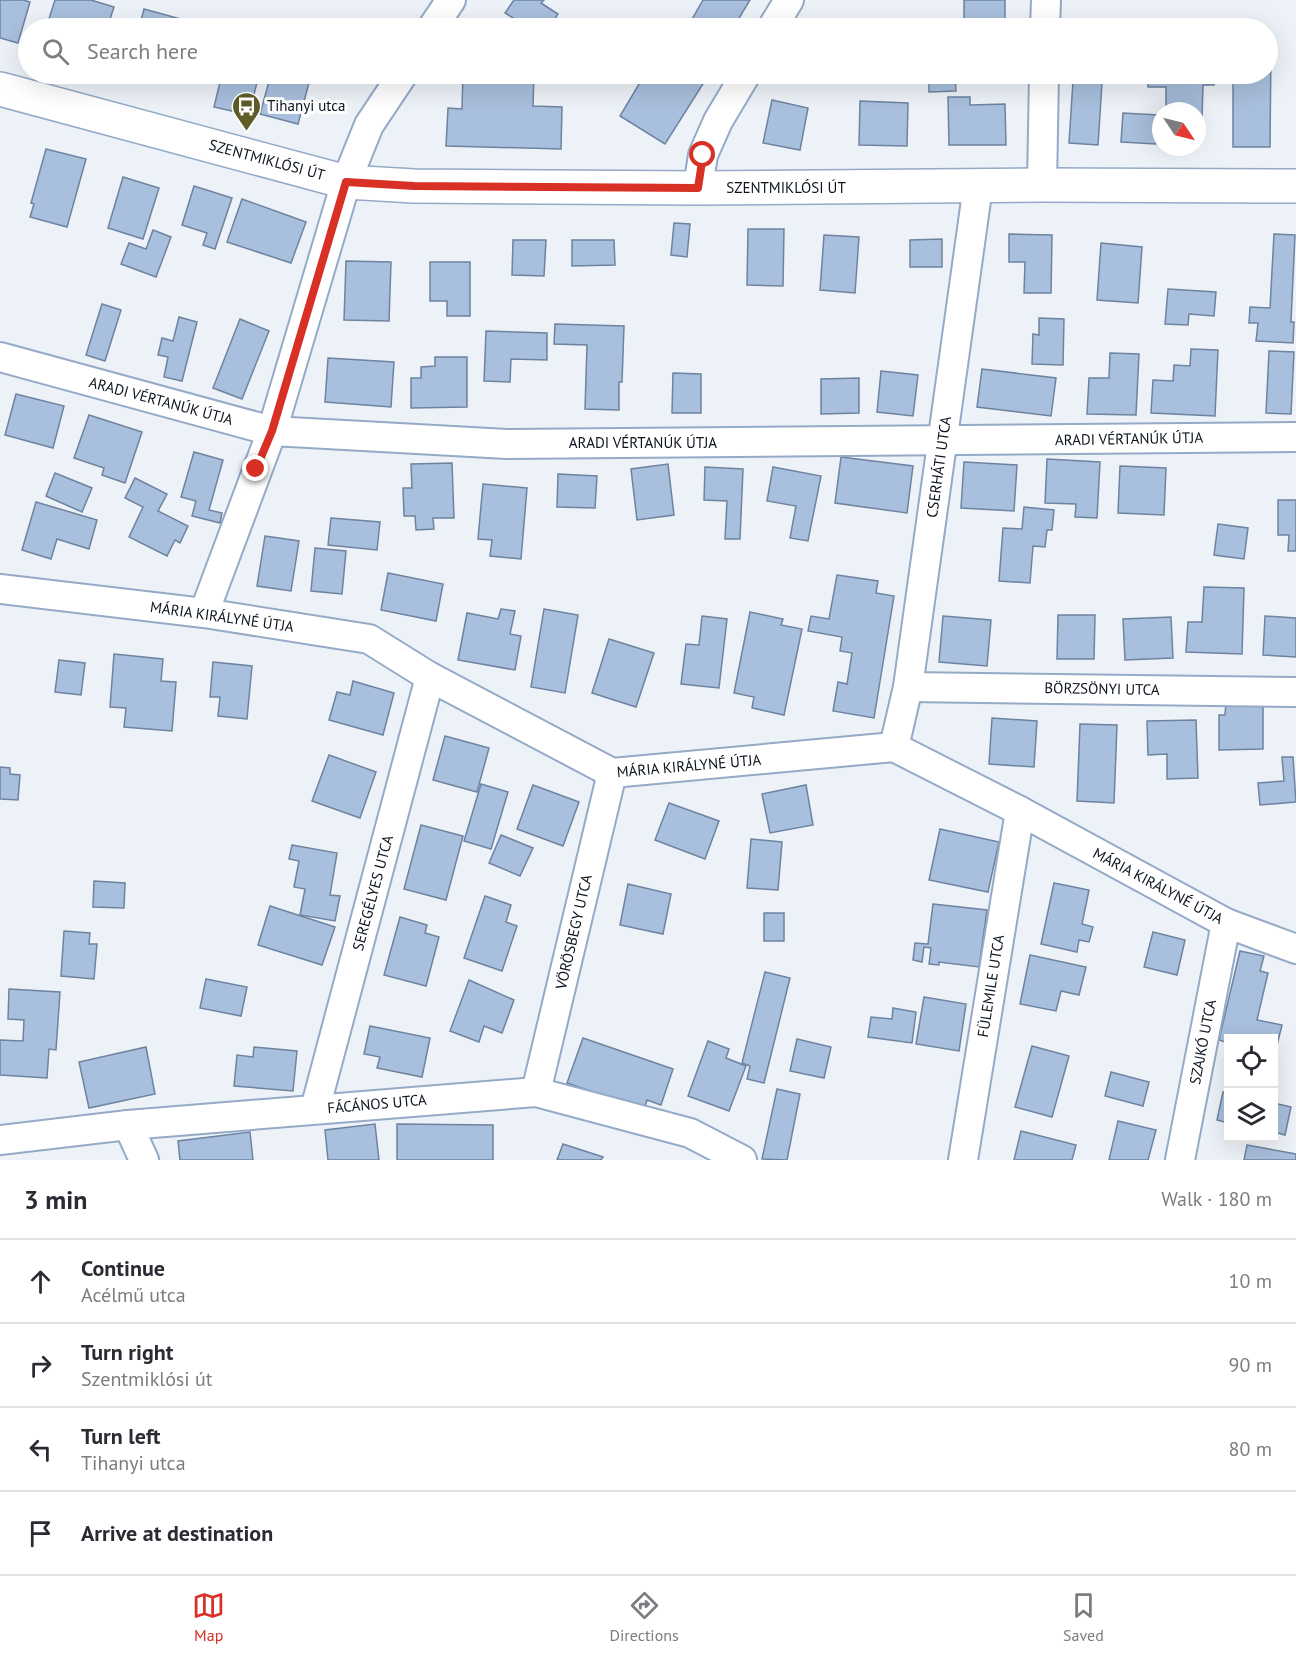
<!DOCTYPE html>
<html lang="en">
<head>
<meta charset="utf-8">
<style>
	:root { --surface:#fff; --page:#f2f2f3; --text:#2b2b33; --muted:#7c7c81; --line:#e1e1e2; --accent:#d93025 }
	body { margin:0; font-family:"PT Sans",sans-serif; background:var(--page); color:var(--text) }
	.controls { position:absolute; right:18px; bottom:18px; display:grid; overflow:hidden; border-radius:0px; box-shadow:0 6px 24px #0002 }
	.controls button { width:54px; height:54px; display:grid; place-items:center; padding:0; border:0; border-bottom:2px solid var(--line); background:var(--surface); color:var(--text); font:30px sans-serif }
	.compass { position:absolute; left:1152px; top:102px; width:54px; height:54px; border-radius:50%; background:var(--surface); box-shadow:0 6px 24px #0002; rotate:125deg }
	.stop { position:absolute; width:18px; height:18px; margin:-14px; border:4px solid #d93025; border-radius:50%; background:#fff }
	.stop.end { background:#d93025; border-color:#fff; box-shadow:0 2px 6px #0008 }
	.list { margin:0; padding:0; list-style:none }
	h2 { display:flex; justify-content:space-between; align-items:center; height:78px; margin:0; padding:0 24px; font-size:26px }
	h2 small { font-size:20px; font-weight:400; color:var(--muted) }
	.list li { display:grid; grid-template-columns:39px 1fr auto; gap:18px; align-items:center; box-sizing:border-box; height:84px; padding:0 24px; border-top:2px solid var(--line) }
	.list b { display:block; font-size:22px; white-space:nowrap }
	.list p { margin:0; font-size:20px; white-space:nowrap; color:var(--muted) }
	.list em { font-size:20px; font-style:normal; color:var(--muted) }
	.icon { flex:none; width:33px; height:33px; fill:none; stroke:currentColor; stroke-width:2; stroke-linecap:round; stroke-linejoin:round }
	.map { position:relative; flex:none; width:1296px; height:1160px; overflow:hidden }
	.search { position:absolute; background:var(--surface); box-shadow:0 6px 24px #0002; left:18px; right:18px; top:18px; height:66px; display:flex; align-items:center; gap:15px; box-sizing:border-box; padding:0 21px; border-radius:33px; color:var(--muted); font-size:22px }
	.sheet { height:414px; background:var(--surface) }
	nav { display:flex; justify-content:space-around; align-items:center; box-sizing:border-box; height:84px; border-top:2px solid var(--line); background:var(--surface); font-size:16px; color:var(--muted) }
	nav a { display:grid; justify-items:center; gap:3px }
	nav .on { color:var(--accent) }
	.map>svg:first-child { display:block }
	.building { fill:#a8bfdd; stroke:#6e839f; stroke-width:1.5 }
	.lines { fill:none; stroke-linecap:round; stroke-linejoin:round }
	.minor-casing { stroke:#94aac7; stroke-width:32 }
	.tertiary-casing { stroke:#94aac7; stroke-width:36 }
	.minor { stroke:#fff; stroke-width:28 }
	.tertiary { stroke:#fff; stroke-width:33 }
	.route { stroke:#d93025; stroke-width:8 }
	.labels { text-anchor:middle; stroke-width:6; stroke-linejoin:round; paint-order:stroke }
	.poi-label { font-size:15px; fill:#0c141e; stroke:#fff; text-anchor:start }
	.street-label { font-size:15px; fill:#0c141e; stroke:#fff }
</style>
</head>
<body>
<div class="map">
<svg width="1296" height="1160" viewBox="0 0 1296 1160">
	<rect width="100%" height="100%" fill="#edf2f8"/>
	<g class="building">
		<polygon points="0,0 23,0 30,2 18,43 0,38"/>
		<polygon points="55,0 91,0 114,7 107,28 46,28"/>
		<polygon points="514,0 544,0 541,3 558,14 549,28 529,28 505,13"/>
		<polygon points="703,0 750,0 733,28 704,28 691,21"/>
		<rect x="964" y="0" width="41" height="28"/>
		<polygon points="144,9 188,21 186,28 139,28"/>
		<polygon points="1268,47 1271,47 1270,147 1233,147 1233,74 1268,74"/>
		<polygon points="222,74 259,74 249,115 214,107"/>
		<polygon points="271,74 290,74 310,79 298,124 260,114"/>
		<polygon points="463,74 534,74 533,106 562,107 561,149 446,146 448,108 462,109"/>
		<polygon points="645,74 705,74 708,76 665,144 620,116"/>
		<polygon points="802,74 838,74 839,81 803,82"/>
		<polygon points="929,74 955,74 956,91 929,92"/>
		<polygon points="1148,74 1214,74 1214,85 1203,85 1202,118 1197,117 1197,111 1166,111 1166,87 1148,87"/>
		<polygon points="1073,81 1102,83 1098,145 1069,143"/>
		<polygon points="948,97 970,97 970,105 1005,104 1006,145 949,145"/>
		<polygon points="772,100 808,108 800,150 763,143"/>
		<polygon points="860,101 908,103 907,146 859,145"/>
		<polygon points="1123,113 1158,115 1156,144 1121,142"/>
		<polygon points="46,149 86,159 67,227 30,217 34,204 31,203"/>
		<polygon points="123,177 159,188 143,239 108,228"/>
		<polygon points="194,186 232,198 215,249 203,245 207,233 182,225"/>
		<polygon points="242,199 306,222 291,263 227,242"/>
		<polygon points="674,223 690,224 687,257 671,255"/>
		<polygon points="748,229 784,229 783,286 747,285"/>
		<polygon points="153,230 171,237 156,277 121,264 129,243 146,249"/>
		<polygon points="1009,234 1052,235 1051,293 1024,293 1025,262 1009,262"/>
		<polygon points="1274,234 1295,235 1291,322 1294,322 1293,343 1256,341 1258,323 1249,323 1250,307 1270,308"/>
		<polygon points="824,235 859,237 855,293 820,290"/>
		<polygon points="942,239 942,267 910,267 910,240"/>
		<polygon points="513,240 546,240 544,276 512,275"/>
		<polygon points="572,240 614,240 615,265 572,266"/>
		<polygon points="1101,243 1142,247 1138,303 1097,300"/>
		<polygon points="346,261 391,262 389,321 344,320"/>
		<polygon points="430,262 470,262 470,316 447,316 447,301 430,301"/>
		<polygon points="1168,289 1216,292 1214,316 1189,314 1188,325 1165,324"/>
		<polygon points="102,304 121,310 105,361 86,355"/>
		<polygon points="179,317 197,322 182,381 164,377 168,357 158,355 162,338 173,341"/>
		<polygon points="1039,318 1064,319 1063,365 1032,364 1033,334 1039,335"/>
		<polygon points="240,319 269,331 242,399 213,388"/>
		<polygon points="555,324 624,326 622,382 619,382 619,410 585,409 587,345 554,344"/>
		<polygon points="486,331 547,333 547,360 511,359 510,382 484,381"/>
		<polygon points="1191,349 1218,350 1215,416 1151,413 1153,380 1173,381 1174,365 1190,366"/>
		<polygon points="1269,351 1294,352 1291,414 1266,413"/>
		<polygon points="1110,353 1139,354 1136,415 1087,414 1089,378 1109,378"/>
		<polygon points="435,357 467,357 467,407 411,408 411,378 421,378 421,367 435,366"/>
		<polygon points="328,358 394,362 391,407 325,402"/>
		<polygon points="982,369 1056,378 1051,416 977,407"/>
		<polygon points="881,371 918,375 913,416 877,412"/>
		<polygon points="673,373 701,374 701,413 672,413"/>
		<polygon points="859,378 859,413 821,414 821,379"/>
		<polygon points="16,394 64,406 53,448 5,435"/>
		<polygon points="89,415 142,432 125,483 102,475 104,468 74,458"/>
		<polygon points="194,452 223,460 209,510 222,513 220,523 192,516 196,501 181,497"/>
		<polygon points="841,457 913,466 907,513 835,503"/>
		<polygon points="1047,459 1100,462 1097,518 1075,517 1076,504 1045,503"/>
		<polygon points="964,462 1017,465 1014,511 961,508"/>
		<polygon points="452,463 454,518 433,518 434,529 416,530 415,516 404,516 403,488 412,488 411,464"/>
		<polygon points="668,464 674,515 637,520 631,469"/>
		<polygon points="1120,466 1166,468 1164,515 1118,513"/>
		<polygon points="705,467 743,469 740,539 725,539 727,501 704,500"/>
		<polygon points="773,467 821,476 808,541 790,538 796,506 767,501"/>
		<polygon points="55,473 92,488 82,512 46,496"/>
		<polygon points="558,474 597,476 595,508 557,507"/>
		<polygon points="135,478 167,494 158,511 188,526 180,543 175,540 167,556 129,537 143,507 125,498"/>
		<polygon points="483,484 527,488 521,559 490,556 492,540 478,539"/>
		<polygon points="1278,500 1296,500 1296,551 1288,551 1289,535 1278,535"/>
		<polygon points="36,502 97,520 89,549 57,539 51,559 22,550"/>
		<polygon points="1024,507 1054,510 1052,530 1047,530 1045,547 1033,546 1030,583 999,581 1003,528 1022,529"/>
		<polygon points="331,518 380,522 377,550 328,545"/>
		<polygon points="1218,524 1248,528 1244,559 1214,555"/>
		<polygon points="265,536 299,541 291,591 257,586"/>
		<polygon points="315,548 346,551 342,594 311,591"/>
		<polygon points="388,573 443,584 436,621 381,610"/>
		<polygon points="837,575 878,581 876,593 894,596 874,718 833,711 838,682 847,684 852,653 840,651 842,637 808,631 811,616 829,619"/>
		<polygon points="1204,587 1244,588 1242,654 1186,652 1188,622 1202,622"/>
		<polygon points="501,609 515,611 510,634 521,636 515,670 458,660 467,613 498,619"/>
		<polygon points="544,609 578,615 565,693 531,687"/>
		<polygon points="750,612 783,619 781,625 802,629 784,715 752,708 754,697 734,693"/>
		<polygon points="1058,615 1095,615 1094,659 1057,659"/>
		<polygon points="702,616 727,619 719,688 681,684 686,644 699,645"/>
		<polygon points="943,616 991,620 987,666 939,662"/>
		<polygon points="1265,616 1296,618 1296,657 1263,655"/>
		<polygon points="1171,617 1173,658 1125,660 1123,619"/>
		<polygon points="609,639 654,653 636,707 592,693"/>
		<polygon points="114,654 163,659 161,681 176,682 172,731 124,727 126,708 110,707"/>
		<polygon points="59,660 85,663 81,695 55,692"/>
		<polygon points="213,662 252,666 247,719 218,716 220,697 210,697"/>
		<polygon points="353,681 394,693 383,735 329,720 337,692 350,695"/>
		<polygon points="1226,702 1263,702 1263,749 1219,750 1219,715 1225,715"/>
		<polygon points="992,718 1037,721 1034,767 989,764"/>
		<polygon points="1196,720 1198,778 1167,779 1167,754 1148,755 1147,721"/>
		<polygon points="1080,724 1117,725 1114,803 1077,801"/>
		<polygon points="445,736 489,748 477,792 433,780"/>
		<polygon points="329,755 376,772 360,818 312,801"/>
		<polygon points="1282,757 1293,757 1296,802 1260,805 1258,783 1284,781"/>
		<polygon points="0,767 10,768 10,774 20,775 18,800 0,799"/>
		<polygon points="481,784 508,792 491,849 464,841"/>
		<polygon points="533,785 579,802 563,846 517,829"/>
		<polygon points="806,785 813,825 770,833 762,794"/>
		<polygon points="669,803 719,821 705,859 655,840"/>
		<polygon points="421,825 463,836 446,900 404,889"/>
		<polygon points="940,829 999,842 988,892 929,880"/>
		<polygon points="501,835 533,848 520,876 489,863"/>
		<polygon points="751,839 782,842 778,890 747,888"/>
		<polygon points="292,845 337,853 330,895 340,896 335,921 300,915 305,889 294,887 299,861 289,859"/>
		<polygon points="94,881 125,883 124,908 93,907"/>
		<polygon points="1054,883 1089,890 1082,924 1093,927 1089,942 1079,940 1077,952 1041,944"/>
		<polygon points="628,884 671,894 663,934 620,925"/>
		<polygon points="485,896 511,905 506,922 517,926 502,971 464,958"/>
		<polygon points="933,904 987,910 979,967 939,962 939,965 929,964 931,948 924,947 922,962 913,960 915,943 928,944"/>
		<polygon points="270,906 335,927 322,965 258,945"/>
		<rect x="764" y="913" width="20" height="28"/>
		<polygon points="400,917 427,925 425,933 439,937 426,986 384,975"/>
		<polygon points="64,931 90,933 89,944 97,944 94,979 61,976"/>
		<polygon points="1153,932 1185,940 1177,975 1144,967"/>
		<polygon points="1240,951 1264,956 1260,971 1268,973 1257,1020 1282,1025 1275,1053 1274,1038 1228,1038 1228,1043 1219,1040"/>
		<polygon points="1030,955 1086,967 1079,995 1061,991 1056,1011 1020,1004"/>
		<polygon points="765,972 790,978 764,1083 747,1079 750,1066 742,1063"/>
		<polygon points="206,979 247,987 241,1016 200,1008"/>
		<polygon points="469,980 514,1000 502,1033 484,1026 479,1042 450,1031"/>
		<polygon points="9,989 60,992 56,1050 49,1049 47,1078 0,1075 0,1040 23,1041 24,1020 8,1019"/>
		<polygon points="924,997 966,1004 959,1051 916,1044"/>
		<polygon points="893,1008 916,1012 912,1043 868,1037 871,1017 892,1019"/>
		<polygon points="370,1026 430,1038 422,1077 377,1068 380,1057 364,1054"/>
		<polygon points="583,1038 673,1069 661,1105 647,1100 644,1110 567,1083"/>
		<polygon points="797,1039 831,1047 824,1078 790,1071"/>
		<polygon points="708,1041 729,1049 726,1058 746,1066 729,1111 688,1096"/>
		<polygon points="1032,1046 1069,1056 1052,1117 1015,1107"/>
		<polygon points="146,1047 155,1094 89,1108 79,1062"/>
		<polygon points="254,1047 297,1051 293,1091 234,1086 237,1055 253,1057"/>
		<polygon points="1111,1072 1149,1082 1143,1106 1105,1096"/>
		<polygon points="777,1089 800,1094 787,1160 762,1159"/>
		<polygon points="1223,1092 1228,1093 1228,1123 1217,1120"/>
		<polygon points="1274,1103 1291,1107 1285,1135 1274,1132"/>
		<polygon points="1118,1121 1156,1130 1148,1160 1109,1160"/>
		<polygon points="375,1124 379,1160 328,1160 325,1130"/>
		<polygon points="397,1124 493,1125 493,1160 397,1160"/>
		<polygon points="1021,1131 1076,1145 1072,1160 1014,1160"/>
		<polygon points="250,1132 253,1160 180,1160 178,1141"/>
		<polygon points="563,1144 603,1157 601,1160 557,1160"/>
		<polygon points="1247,1145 1296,1154 1296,1160 1244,1160"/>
	</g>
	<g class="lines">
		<defs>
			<g id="minor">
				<polyline points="432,28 451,0"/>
				<polyline points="772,28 789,0"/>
				<polyline points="1045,28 1046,0"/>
				<polyline points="1042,185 1044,74"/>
				<polyline points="698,188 703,155 718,121 746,74"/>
				<polyline points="0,357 272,431 507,444 1296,437"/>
				<polyline points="0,589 204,613 369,639 430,677 612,773 894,747 1020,811 1226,923 1296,949"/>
				<polyline points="204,613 272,431 346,182 369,125 403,74"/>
				<polyline points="908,687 1296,692"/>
				<polyline points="894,747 908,687 978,186"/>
				<polyline points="536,1092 612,773"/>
				<polyline points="315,1109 430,677"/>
				<polyline points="128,1125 144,1160"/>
				<polyline points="0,1140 128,1125 536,1092 690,1133 742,1160"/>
				<polyline points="963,1160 1020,811"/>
				<polyline points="1180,1160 1226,923"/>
			</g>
			<polyline id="tertiary" points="0,89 346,182 414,186 698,188 1042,185 1296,186"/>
		</defs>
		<use href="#minor" class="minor-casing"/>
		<use href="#tertiary" class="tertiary-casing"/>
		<use href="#minor" class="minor"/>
		<use href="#tertiary" class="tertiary"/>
	</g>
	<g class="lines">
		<polyline class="route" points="256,469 272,431 346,182 414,186 698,188 703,155"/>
	</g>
	<defs>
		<symbol id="bus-pin" viewBox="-11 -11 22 30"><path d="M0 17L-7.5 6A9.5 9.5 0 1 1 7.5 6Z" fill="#605c28" stroke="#fff"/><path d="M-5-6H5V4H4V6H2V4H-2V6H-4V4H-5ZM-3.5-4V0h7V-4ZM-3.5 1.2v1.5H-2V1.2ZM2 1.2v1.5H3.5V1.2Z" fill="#fff"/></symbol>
	</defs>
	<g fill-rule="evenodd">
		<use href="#bus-pin" x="230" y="90" width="33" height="45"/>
	</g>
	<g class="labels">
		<g class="poi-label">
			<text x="267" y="111">Tihanyi utca</text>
		</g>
		<g class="street-label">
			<text transform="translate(267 160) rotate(15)" y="5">SZENTMIKLÓSI ÚT</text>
			<text x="786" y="193">SZENTMIKLÓSI ÚT</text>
			<text transform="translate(161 401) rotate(15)" y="5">ARADI VÉRTANÚK ÚTJA</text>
			<text transform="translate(1129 439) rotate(-1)" y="5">ARADI VÉRTANÚK ÚTJA</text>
			<text x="643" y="448">ARADI VÉRTANÚK ÚTJA</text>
			<text transform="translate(939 467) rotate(-82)" y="5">CSERHÁTI UTCA</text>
			<text transform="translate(222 617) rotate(8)" y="5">MÁRIA KIRÁLYNÉ ÚTJA</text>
			<text transform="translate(1102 689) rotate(1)" y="5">BÖRZSÖNYI UTCA</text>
			<text transform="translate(689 766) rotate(-5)" y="5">MÁRIA KIRÁLYNÉ ÚTJA</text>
			<text transform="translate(1158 886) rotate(28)" y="5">MÁRIA KIRÁLYNÉ ÚTJA</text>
			<text transform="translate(373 893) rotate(-75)" y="5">SEREGÉLYES UTCA</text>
			<text transform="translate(574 932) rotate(-77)" y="5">VÖRÖSBEGY UTCA</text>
			<text transform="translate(991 986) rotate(-81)" y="5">FÜLEMILE UTCA</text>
			<text transform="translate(1203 1042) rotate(-79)" y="5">SZAJKÓ UTCA</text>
			<text transform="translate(377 1104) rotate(-5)" y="5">FÁCÁNOS UTCA</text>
		</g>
	</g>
</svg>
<div class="controls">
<button><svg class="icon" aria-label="locate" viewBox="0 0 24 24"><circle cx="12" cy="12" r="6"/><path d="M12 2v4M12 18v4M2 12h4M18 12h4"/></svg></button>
<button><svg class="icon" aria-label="layers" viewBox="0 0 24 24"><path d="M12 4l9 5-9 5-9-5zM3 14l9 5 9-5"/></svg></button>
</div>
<svg class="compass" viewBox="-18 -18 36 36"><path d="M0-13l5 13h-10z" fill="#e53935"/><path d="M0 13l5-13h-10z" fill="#7c7c81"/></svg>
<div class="stop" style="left:703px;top:155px"></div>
<div class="stop end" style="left:256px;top:469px"></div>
<div class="search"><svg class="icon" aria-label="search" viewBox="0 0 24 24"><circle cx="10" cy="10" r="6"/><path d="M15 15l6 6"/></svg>Search here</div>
</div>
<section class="sheet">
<h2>3 min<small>Walk · 180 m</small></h2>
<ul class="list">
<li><svg class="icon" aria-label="ahead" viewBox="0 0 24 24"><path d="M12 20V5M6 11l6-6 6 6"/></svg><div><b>Continue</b><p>Acélmű utca</p></div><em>10 m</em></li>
<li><svg class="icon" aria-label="right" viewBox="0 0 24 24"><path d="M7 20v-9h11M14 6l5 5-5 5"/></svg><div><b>Turn right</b><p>Szentmiklósi út</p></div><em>90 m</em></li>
<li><svg class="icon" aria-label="left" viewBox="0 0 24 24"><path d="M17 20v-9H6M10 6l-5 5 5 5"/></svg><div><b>Turn left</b><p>Tihanyi utca</p></div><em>80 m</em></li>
<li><svg class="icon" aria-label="arrive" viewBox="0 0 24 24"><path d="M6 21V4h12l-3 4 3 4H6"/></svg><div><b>Arrive at destination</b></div></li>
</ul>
</section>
<nav>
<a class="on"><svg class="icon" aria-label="map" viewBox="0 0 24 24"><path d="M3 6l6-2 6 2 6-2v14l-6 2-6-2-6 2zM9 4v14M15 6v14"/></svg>Map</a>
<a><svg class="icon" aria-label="directions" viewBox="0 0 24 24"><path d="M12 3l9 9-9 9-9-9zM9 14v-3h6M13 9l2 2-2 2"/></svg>Directions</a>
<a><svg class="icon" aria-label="saved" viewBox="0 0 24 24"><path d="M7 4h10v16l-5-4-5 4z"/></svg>Saved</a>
</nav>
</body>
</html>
